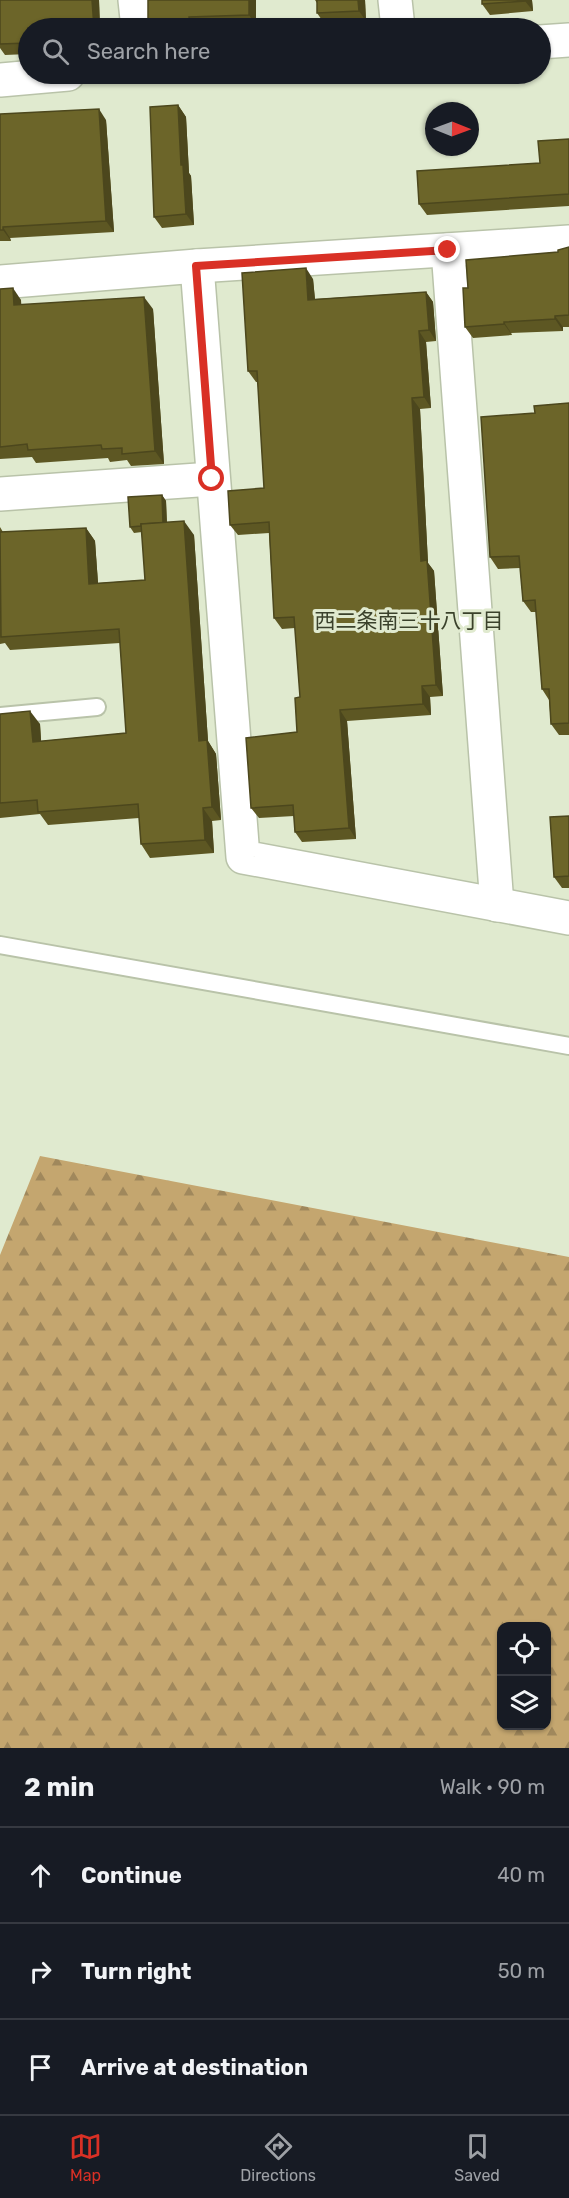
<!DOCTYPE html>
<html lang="en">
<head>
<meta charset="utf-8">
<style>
	:root { --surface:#171b24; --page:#242831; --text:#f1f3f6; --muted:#9ea1a6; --line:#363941; --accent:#d93025 }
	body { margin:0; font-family:Rubik,"Noto Sans JP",sans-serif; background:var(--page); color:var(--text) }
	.controls { position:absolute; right:18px; bottom:18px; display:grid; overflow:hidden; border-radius:12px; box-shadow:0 2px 4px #0004 }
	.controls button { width:54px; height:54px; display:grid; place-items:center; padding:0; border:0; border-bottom:2px solid var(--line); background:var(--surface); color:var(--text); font:30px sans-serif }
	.compass { position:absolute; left:425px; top:102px; width:54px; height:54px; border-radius:50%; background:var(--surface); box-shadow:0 2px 4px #0004; rotate:91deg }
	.stop { position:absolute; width:18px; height:18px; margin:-14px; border:4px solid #d93025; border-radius:50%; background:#fff }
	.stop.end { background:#d93025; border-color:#fff; box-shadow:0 2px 6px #0008 }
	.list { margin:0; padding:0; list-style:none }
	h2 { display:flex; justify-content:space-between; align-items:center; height:78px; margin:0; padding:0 24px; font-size:26px }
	h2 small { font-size:20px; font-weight:400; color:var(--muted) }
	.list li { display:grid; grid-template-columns:39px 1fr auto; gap:18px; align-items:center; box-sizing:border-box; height:96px; padding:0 24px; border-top:2px solid var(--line) }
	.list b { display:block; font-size:22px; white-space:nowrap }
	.list em { font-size:20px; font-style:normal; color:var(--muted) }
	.icon { flex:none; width:33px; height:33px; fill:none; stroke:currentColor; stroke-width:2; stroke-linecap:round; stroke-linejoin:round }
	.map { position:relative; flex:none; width:569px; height:1748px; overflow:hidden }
	.search { position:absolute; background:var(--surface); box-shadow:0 2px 4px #0004; left:18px; right:18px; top:18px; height:66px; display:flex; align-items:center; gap:15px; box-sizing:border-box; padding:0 21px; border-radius:33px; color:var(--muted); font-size:22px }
	.sheet { height:366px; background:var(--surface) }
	nav { display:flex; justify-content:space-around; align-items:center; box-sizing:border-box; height:84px; border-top:2px solid var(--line); background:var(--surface); font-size:16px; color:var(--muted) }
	nav a { display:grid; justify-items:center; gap:3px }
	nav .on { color:var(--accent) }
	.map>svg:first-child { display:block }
	.forest { fill:url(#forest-firs); fill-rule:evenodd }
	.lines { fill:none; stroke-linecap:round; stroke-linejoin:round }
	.service-casing { stroke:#b9c3a9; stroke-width:20 }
	.minor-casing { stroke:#b9c3a9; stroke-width:36 }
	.service { stroke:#fff; stroke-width:16 }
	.minor { stroke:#fff; stroke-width:33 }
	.wall { fill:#5d5723 }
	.shaded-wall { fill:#4c471d }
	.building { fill:#6c6529; stroke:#4c471d; stroke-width:1.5 }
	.route { stroke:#d93025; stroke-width:8 }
	.labels { text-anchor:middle; stroke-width:6; stroke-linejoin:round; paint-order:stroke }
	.neighbourhood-label { font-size:21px; fill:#3a412b; stroke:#e0eacf }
</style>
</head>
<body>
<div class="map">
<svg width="569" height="1748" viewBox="0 0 569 1748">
	<defs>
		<pattern id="forest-firs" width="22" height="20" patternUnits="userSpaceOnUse" patternTransform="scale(1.5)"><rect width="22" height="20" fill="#c4a66f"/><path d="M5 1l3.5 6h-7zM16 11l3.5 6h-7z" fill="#a0885c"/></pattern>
	</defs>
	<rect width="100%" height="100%" fill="#e0eacf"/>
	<path class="forest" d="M40,1156L569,1257V1748H0V1255ZM502,1626H546V1726H502Z"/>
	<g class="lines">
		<defs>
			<g id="service">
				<polyline points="0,716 97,707"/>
				<polyline points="0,945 569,1046"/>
			</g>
			<g id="minor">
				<polyline points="135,0 138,28"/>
				<polyline points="395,0 398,28"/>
				<polyline points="540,42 569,40"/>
				<polyline points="0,80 68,74"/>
				<polyline points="448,250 497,905"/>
				<polyline points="197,266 243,857 569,918"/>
				<polyline points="0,282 197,266 569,242"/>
				<polyline points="0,494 212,479"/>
			</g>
		</defs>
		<use href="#service" class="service-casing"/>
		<use href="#minor" class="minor-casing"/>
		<use href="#service" class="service"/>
		<use href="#minor" class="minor"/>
	</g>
	<g class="wall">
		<polygon points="0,0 99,0 100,28 28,28 28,54 5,55 0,48"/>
		<polygon points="256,0 256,25 196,28 153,28 148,23"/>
		<polygon points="315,0 365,0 366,21 324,23 317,13 317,3"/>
		<polygon points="482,0 532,0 533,11 490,15 482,4"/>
		<polygon points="178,105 186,117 189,173 191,176 194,225 162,228 154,217"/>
		<polygon points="0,114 106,120 114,232 10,238 11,241 0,241"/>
		<polygon points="569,139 569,206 427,215 419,204 540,163"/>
		<polygon points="569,247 569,327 563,327 563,331 511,333 512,335 473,338 465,327 468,288 558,252"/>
		<polygon points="313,279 315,299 426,292 433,302 436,341 426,342 431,408 420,409 428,563 434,571 443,696 430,697 431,715 347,721 356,839 302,842 295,832 294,816 259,818 251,808 297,732 300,697 295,628 282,629 274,618 269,533 238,535 230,525 264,488 258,382 256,382 248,371"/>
		<polygon points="0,289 21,300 21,304 153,309 164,464 131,466 127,460 110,462 108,458 36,463 32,457 0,459"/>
		<polygon points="569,403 569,735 559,735 551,724 549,700 542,689 536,612 531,612 523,601 520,568 498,569 490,557 535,413"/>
		<polygon points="162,495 166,501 167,522 194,535 208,741 216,754 221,820 212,821 214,853 150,858 141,844 139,818 48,825 40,814 0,818 0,714 40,724 41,741 126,733 120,643 10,650 5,643 0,644 0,527 3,532 86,528 95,541 98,583 145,580 142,532 134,533 130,527"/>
		<polygon points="569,816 569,888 562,888 554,877"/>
	</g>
	<g class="shaded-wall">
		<polygon points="92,0 99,0 100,28 94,28"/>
		<polygon points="249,0 256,0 256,25 249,15"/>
		<polygon points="358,0 365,0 366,21 359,11"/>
		<polygon points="525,0 532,0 533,11 525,1"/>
		<polygon points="189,17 196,28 189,28"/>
		<polygon points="178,105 186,117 189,173 191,176 194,225 186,214 181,165"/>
		<polygon points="99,109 106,120 114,232 106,221"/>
		<polygon points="3,227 10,238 11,241 3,230"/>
		<polygon points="306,268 313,279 316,311 308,300"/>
		<polygon points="13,288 21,300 22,317 14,305"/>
		<polygon points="426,292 433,302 436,341 429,330"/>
		<polygon points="144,297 153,309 164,464 155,451"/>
		<polygon points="555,316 563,327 563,331 555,319"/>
		<polygon points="504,322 511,333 512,335 504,324"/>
		<polygon points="419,331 426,342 431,408 424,397"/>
		<polygon points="412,398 420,409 428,563 434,571 443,696 436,685 421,561"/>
		<polygon points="162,495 166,501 167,531 163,525"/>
		<polygon points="184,521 194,535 208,741 216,754 221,820 212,807 199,741"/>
		<polygon points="86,528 95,541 99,597 89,584"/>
		<polygon points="422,686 430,697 431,715 423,704"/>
		<polygon points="340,710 347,721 356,839 349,828"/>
		<polygon points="30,711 40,724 42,755 33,742"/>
		<polygon points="203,808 212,821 214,853 205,840"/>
	</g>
	<g class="building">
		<polygon points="0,0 92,0 94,28 28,28 28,35 27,35 28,43 0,44"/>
		<polygon points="148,0 249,0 249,15 189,17 189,28 154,28 148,23"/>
		<polygon points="317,0 358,0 359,11 317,13"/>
		<polygon points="482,0 525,0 525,1 482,4"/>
		<polygon points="178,105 181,165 183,165 186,214 154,217 150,107"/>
		<polygon points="99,109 106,221 3,227 3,230 0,230 0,114"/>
		<polygon points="569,139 569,194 419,204 417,171 540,163 538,141"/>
		<polygon points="569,247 569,315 555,316 555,319 504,322 504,324 465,327 463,288 468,288 466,260 558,252 558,250"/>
		<polygon points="306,268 308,300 426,292 429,330 419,331 424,397 412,398 421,561 427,560 436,685 422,686 423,704 340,710 349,828 295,832 293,805 251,808 246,738 297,732 295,698 300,697 294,617 274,618 269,522 230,525 228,491 264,488 257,371 248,371 242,273"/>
		<polygon points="13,288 14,305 144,297 155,451 122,454 122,448 102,449 101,445 28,450 27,444 0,447 0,289"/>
		<polygon points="569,403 569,723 551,724 549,689 542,689 535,600 523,601 519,556 490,557 481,417 535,413 534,406"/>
		<polygon points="162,495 163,523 141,524 141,526 130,527 128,497"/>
		<polygon points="184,521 199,741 207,740 212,807 203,808 205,840 141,844 138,804 38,812 37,800 0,803 0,714 30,711 33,742 126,733 119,629 1,637 0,532 86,528 89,584 145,580 141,524"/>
		<polygon points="569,816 569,876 554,877 550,817"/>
	</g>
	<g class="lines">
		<polyline class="route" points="212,479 196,266 448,250"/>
	</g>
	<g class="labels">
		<g class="neighbourhood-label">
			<text x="409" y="628">西二条南三十八丁目</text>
		</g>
	</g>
</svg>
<div class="controls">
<button><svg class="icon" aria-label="locate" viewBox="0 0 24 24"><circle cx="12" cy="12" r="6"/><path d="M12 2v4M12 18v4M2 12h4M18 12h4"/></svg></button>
<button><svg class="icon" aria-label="layers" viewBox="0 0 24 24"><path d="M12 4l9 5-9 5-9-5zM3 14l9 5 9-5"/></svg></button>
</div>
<svg class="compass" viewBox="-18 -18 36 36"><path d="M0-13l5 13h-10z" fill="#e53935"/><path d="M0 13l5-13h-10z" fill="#9ea1a6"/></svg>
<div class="stop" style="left:212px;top:479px"></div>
<div class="stop end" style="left:448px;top:250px"></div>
<div class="search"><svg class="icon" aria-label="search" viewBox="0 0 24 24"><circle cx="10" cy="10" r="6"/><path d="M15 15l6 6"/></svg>Search here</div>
</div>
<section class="sheet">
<h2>2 min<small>Walk · 90 m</small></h2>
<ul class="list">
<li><svg class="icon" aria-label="ahead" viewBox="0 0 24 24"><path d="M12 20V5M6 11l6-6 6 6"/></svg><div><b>Continue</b></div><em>40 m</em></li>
<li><svg class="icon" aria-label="right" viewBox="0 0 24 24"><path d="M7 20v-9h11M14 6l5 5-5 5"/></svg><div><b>Turn right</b></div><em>50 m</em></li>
<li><svg class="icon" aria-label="arrive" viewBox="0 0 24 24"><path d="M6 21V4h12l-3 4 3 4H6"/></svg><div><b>Arrive at destination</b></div></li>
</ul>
</section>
<nav>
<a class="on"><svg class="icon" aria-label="map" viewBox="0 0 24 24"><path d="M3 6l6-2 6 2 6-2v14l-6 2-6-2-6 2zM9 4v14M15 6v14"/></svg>Map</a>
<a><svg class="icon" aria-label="directions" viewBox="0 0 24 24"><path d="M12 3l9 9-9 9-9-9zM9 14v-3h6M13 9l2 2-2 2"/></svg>Directions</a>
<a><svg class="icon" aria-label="saved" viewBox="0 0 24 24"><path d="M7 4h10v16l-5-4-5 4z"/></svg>Saved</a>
</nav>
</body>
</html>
